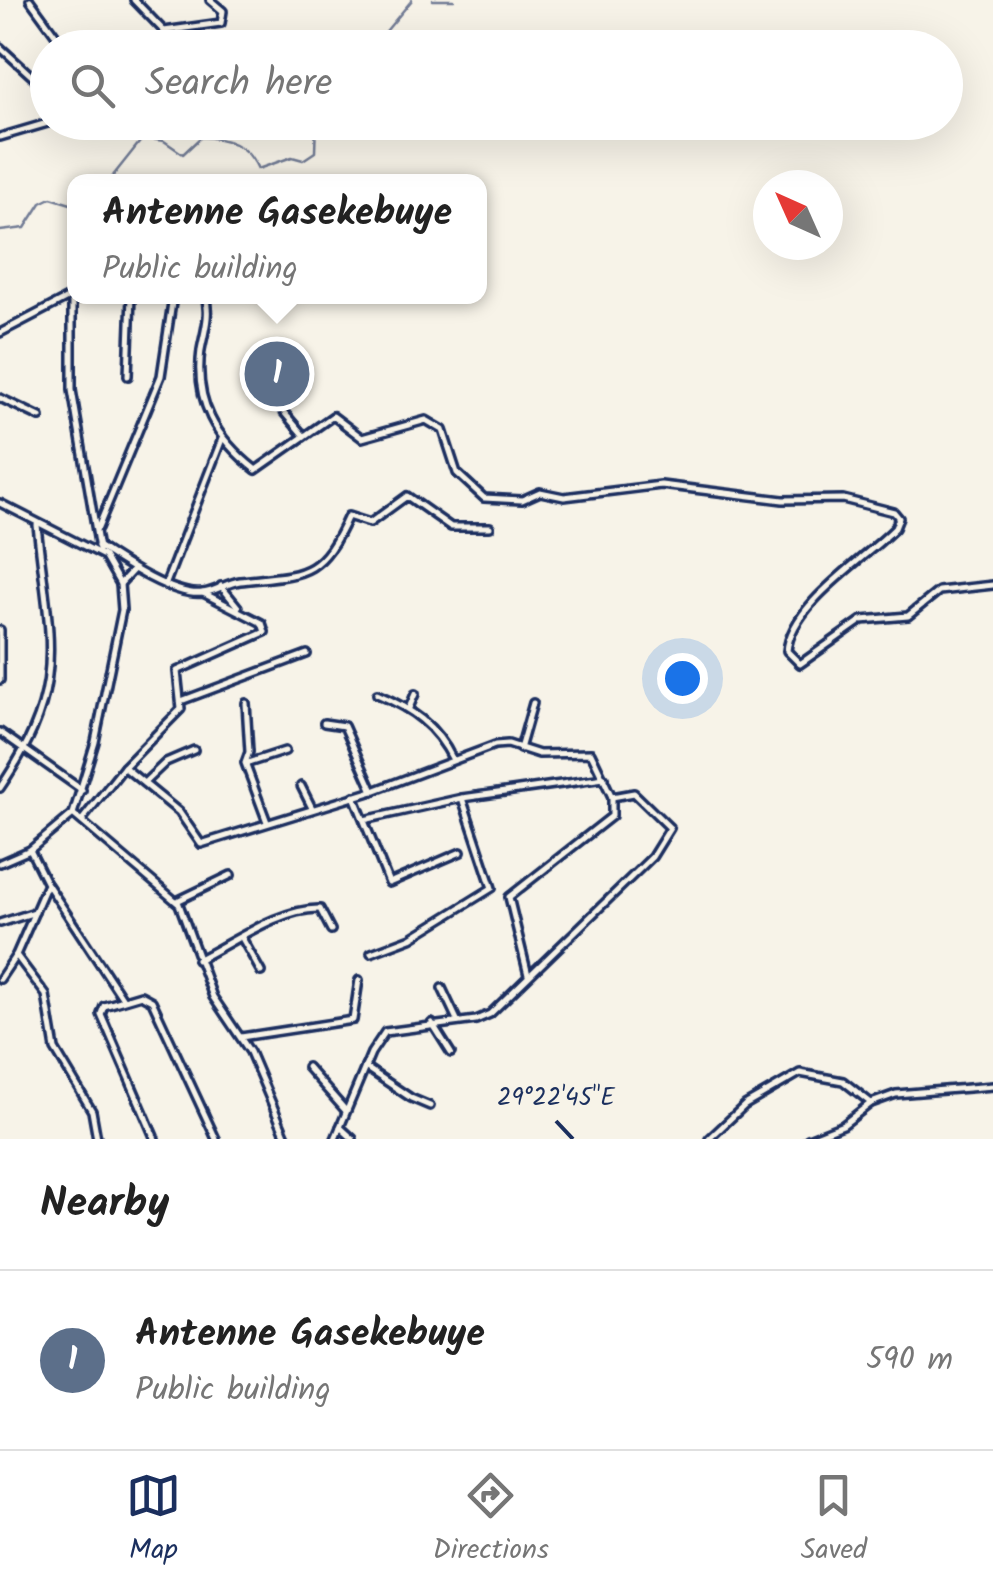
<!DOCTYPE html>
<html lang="en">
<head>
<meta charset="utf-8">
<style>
	:root { --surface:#fff; --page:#f6f6f6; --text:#222; --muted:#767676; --line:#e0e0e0; --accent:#1b2f5e }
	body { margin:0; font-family:Kalam,sans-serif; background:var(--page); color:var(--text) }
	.compass { position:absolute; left:753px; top:170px; width:90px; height:90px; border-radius:50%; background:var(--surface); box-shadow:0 10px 40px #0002; rotate:315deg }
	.you { position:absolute; left:682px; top:678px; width:35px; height:35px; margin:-25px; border:8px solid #fff; border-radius:50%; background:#1a73e8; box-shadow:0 0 0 15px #1a73e833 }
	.badge { display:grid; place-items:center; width:65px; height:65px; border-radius:50%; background:var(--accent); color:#fff; font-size:32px; font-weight:700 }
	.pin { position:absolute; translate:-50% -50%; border:5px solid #fff; box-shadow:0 2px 10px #0006 }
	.popup { position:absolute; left:67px; top:174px; width:420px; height:130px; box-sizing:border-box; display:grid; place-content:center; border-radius:20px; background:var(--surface); filter:drop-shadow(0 2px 8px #0005); font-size:32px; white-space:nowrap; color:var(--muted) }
	.popup b { font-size:38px; color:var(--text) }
	.popup::after { content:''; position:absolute; left:50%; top:100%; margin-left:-20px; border:20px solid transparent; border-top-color:var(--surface) }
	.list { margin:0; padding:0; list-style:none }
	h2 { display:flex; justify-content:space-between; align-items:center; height:130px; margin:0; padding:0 40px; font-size:42px }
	h2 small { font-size:32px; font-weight:400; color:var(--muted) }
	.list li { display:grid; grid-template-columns:65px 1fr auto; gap:30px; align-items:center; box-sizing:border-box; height:180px; padding:0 40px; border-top:2px solid var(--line) }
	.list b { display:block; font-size:38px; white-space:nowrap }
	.list p { margin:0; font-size:32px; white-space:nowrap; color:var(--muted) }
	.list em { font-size:32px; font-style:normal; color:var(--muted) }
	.icon { flex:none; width:55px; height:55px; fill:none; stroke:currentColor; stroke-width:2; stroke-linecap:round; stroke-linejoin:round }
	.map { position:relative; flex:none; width:993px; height:1139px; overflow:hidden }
	.search { position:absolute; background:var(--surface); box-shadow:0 10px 40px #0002; left:30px; right:30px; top:30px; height:110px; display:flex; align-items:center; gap:25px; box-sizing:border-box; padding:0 35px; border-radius:55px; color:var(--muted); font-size:38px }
	.sheet { height:310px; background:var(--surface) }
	nav { display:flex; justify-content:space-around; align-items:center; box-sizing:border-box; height:140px; border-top:2px solid var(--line); background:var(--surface); font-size:28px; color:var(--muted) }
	nav a { display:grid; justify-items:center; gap:5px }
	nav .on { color:var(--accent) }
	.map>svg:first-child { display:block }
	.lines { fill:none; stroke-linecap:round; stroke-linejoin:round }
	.stream { stroke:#727c95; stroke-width:2.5 }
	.minor-casing { stroke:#1b2f5e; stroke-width:12 }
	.minor { stroke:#f7f3e8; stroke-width:5 }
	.ticks { fill:none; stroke:#1b2f5e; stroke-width:4 }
	.ticks-label { font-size:25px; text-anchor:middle; fill:#1b2f5e; stroke:#f7f3e8; stroke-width:9; stroke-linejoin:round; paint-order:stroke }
</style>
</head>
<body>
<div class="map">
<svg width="993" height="1139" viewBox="0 0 993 1139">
	<rect width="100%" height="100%" fill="#f7f3e8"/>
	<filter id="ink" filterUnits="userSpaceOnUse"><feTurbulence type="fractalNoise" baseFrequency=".01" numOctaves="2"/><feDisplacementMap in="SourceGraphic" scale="20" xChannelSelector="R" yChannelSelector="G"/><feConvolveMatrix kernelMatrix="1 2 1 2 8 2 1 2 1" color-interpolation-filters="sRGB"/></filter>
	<g filter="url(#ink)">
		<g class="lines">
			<g class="stream">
				<polyline points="433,0 454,0"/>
				<polyline points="372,48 412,0"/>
				<path d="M108,182L143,138L164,141L183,154L201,137C226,138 247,144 258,169L292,157L303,160L315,152L316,122"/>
				<polyline points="0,231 25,228 41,203 51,198 74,205"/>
			</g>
			<defs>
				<g id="minor">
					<polyline points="30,0 65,48"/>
					<polyline points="134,0 164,31 221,23 223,11 210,0"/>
					<polyline points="0,47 48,91"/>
					<polyline points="0,137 51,122"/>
					<polyline points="72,295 72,390 99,549"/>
					<path d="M205,296C211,314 204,333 201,350C194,402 216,439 256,470L333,416L362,438L426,420L443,430L457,473L484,498L522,500L540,492L564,497L661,485L783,500L843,499L894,512L899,518L895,528C864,560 791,604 787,651L800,664L862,620L908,616L939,591L993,585"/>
					<polyline points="0,333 73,295"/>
					<polyline points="277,352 265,390 304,436"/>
					<polyline points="128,376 131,296"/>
					<polyline points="0,398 40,417"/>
					<polyline points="0,503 104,556 120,584 122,610 95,742 73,814 30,850 0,863"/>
					<polyline points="98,528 161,376 173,296"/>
					<path d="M98,546C122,562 174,597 203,593C216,591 227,583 240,581C304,574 320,579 348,516L370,523L407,496L451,527H490"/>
					<polyline points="166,583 222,439"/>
					<polyline points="120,584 133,570"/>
					<polyline points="221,586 238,607"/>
					<polyline points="0,630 0,680"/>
					<path d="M377,694C412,709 436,725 453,760"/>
					<polyline points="181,701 307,654"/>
					<polyline points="246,703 249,752 245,763 267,822"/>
					<polyline points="409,708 415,694"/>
					<polyline points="324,723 344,726 373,791"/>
					<polyline points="0,732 82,790"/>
					<polyline points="520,749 533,703"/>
					<polyline points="248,763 285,751"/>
					<polyline points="124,767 179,812 201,844 373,791 495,745 508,744 539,754 591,753 612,797 612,816 509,897 528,975"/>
					<polyline points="144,783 166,762 194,750"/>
					<polyline points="301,786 312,808"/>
					<path d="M0,788C70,685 49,642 37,525"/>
					<polyline points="354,796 389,883 461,852"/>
					<polyline points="73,814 179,904 213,997 250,1052 287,1139"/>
					<polyline points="82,820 124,767 181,709 177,671 265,632 262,623 203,593"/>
					<polyline points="364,820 462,798 604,778"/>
					<polyline points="48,885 123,999"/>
					<polyline points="177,901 231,875"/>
					<polyline points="0,923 35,912"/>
					<polyline points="242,938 261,972"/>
					<polyline points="371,953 411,938 492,888 462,798"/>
					<polyline points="16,955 46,995 55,1049 92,1111 97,1139"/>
					<path d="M197,960C233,943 279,908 320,909L331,930"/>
					<polyline points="0,979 16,955 47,884 30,850"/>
					<polyline points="442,988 458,1022"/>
					<polyline points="432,1023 451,1053"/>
					<polyline points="241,1037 353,1020 359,980"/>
					<polyline points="307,1067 346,1111"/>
					<polyline points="365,1067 411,1098 430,1106"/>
					<polyline points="340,1127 353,1139"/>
					<polyline points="155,1139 101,1014 104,1006 141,995 152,1001 216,1139"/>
					<polyline points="335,1139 371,1053 385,1032 476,1020 490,1014 652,857 670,828 634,793 612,797"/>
					<polyline points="709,1139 745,1105 800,1073 843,1081 871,1103"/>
					<polyline points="808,1139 843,1125 871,1103 896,1094 993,1086"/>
				</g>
			</defs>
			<use href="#minor" class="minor-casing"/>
			<use href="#minor" class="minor"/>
		</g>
	</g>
	<path class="ticks" d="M556,1121L573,1139"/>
	<g class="ticks-label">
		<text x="556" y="1105">29°22'45"E</text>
	</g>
</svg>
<svg class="compass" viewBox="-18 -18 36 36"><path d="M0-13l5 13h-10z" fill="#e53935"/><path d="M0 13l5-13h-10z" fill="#767676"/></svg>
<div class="you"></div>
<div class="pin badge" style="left:277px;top:374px;background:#5c6f8a">1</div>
<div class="popup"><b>Antenne Gasekebuye</b>Public building</div>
<div class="search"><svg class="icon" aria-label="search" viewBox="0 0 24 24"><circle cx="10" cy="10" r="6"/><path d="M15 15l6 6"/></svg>Search here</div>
</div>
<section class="sheet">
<h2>Nearby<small></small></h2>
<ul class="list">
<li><span class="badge" style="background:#5c6f8a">1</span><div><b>Antenne Gasekebuye</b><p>Public building</p></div><em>590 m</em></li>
</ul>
</section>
<nav>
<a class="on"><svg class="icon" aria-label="map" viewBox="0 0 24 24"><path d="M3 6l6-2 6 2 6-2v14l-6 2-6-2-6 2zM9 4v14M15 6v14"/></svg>Map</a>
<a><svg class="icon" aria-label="directions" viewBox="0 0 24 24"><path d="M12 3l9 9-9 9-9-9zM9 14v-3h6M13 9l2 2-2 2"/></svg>Directions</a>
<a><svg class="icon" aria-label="saved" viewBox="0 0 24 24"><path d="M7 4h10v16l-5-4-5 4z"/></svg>Saved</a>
</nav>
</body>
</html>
